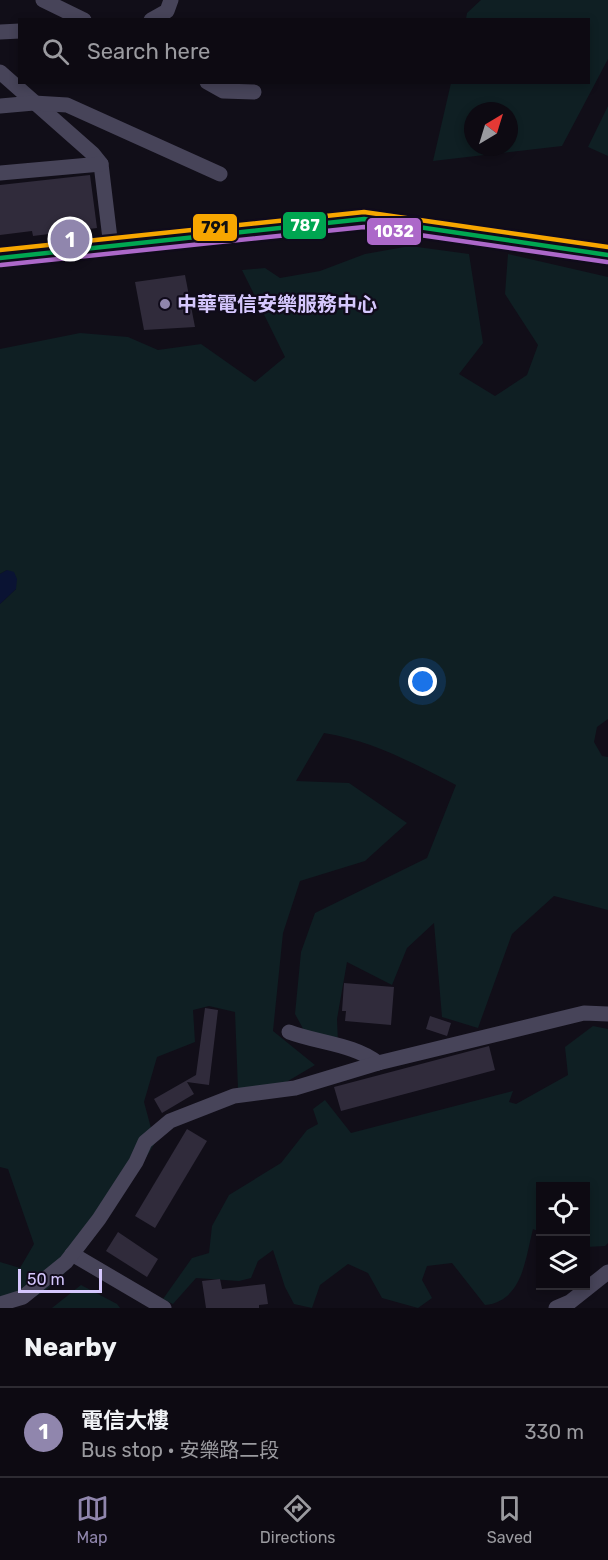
<!DOCTYPE html>
<html lang="en">
<head>
<meta charset="utf-8">
<style>
	:root { --surface:#0d0a12; --page:#1b1820; --text:#f1f3f6; --muted:#9a9a9f; --line:#2d2b32; --accent:#9086ad }
	body { margin:0; font-family:Rubik,"Noto Sans TC",sans-serif; background:var(--page); color:var(--text) }
	.controls { position:absolute; right:18px; bottom:18px; display:grid; overflow:hidden; border-radius:0px; box-shadow:0 3px 9px #0003 }
	.controls button { width:54px; height:54px; display:grid; place-items:center; padding:0; border:0; border-bottom:2px solid var(--line); background:var(--surface); color:var(--text); font:30px sans-serif }
	.compass { position:absolute; left:464px; top:102px; width:54px; height:54px; border-radius:50%; background:var(--surface); box-shadow:0 3px 9px #0003; rotate:38deg }
	.scale { position:absolute; left:18px; bottom:15px; width:84px; box-sizing:border-box; padding-left:6px; border:3px solid #d5c7fd; border-top:0; font-size:16px; line-height:21px; white-space:nowrap; color:#d5c7fd; -webkit-text-stroke:4px #100b1b; paint-order:stroke }
	.you { position:absolute; left:423px; top:682px; width:21px; height:21px; margin:-15px; border:4px solid #fff; border-radius:50%; background:#1a73e8; box-shadow:0 0 0 9px #1a73e833 }
	.badge { display:grid; place-items:center; width:39px; height:39px; border-radius:50%; background:var(--accent); color:#fff; font-size:20px; font-weight:700 }
	.pin { position:absolute; translate:-50% -50%; border:3px solid #fff; box-shadow:0 2px 6px #0006 }
	.list { margin:0; padding:0; list-style:none }
	h2 { display:flex; justify-content:space-between; align-items:center; height:78px; margin:0; padding:0 24px; font-size:26px }
	h2 small { font-size:20px; font-weight:400; color:var(--muted) }
	.list li { display:grid; grid-template-columns:39px 1fr auto; gap:18px; align-items:center; box-sizing:border-box; height:90px; padding:0 24px; border-top:2px solid var(--line) }
	.list b { display:block; font-size:22px; white-space:nowrap }
	.list p { margin:0; font-size:20px; white-space:nowrap; color:var(--muted) }
	.list em { font-size:20px; font-style:normal; color:var(--muted) }
	.icon { flex:none; width:33px; height:33px; fill:none; stroke:currentColor; stroke-width:2; stroke-linecap:round; stroke-linejoin:round }
	.map { position:relative; flex:none; width:608px; height:1308px; overflow:hidden }
	.search { position:absolute; background:var(--surface); box-shadow:0 3px 9px #0003; left:18px; right:18px; top:18px; height:66px; display:flex; align-items:center; gap:15px; box-sizing:border-box; padding:0 21px; border-radius:0px; color:var(--muted); font-size:22px }
	.sheet { height:168px; background:var(--surface) }
	nav { display:flex; justify-content:space-around; align-items:center; box-sizing:border-box; height:84px; border-top:2px solid var(--line); background:var(--surface); font-size:16px; color:var(--muted) }
	nav a { display:grid; justify-items:center; gap:3px }
	nav .on { color:var(--accent) }
	.map>svg:first-child { display:block }
	.green { fill:#0f1f23; fill-rule:evenodd }
	.water { fill:#0a1333 }
	.building { fill:#302b3b }
	.lines { fill:none; stroke-linecap:round; stroke-linejoin:round }
	.minor { stroke:#474459; stroke-width:15 }
	.bus-1-casing { stroke:#100b1b; stroke-width:9 }
	.bus-2-casing { stroke:#100b1b; stroke-width:9 }
	.bus-3-casing { stroke:#100b1b; stroke-width:9 }
	.bus-1 { stroke:#00a651; stroke-width:4.5 }
	.bus-2 { stroke:#ac68c9; stroke-width:4.5 }
	.bus-3 { stroke:#f7a600; stroke-width:4.5 }
	.poi-dot { fill:#9086ad; stroke:#100b1b; stroke-width:2 }
	.labels { text-anchor:middle; stroke-width:4.5; stroke-linejoin:round; paint-order:stroke }
	.poi-label { font-size:20px; font-weight:bold; fill:#d5c7fd; stroke:#100b1b; text-anchor:start }
	.line-badge { stroke:#100b1b; stroke-width:2 }
	.badge-label { font-size:16px; text-anchor:middle; font-weight:bold; fill:#fff }
	.pale-badge-label { font-size:16px; text-anchor:middle; font-weight:bold; fill:#111 }
</style>
</head>
<body>
<div class="map">
<svg width="608" height="1308" viewBox="0 0 608 1308">
	<rect width="100%" height="100%" fill="#110e18"/>
	<g class="green">
		<path d="M481,0H608V59L562,146L433,161L451,83L588,82V20L466,19L467,13ZM473,111H509V147H473Z"/>
		<polygon points="608,106 608,156 588,147"/>
		<path d="M410,246L469,254L483,343L459,374L495,396L527,375L538,345L505,294L508,254L608,277V719L597,727L594,742L602,756L608,757V910L554,896L512,934L478,1028L442,1017L434,923L407,948L392,985L347,962L337,1019L338,1044L311,1043L295,1014L301,952L315,913L427,858L456,785C413,763 373,741 324,733L296,781L349,783L407,823L365,861L300,881L283,933L273,1031L315,1065L283,1084L238,1089L235,1012L209,1006L193,1010L195,1042L157,1057L144,1102L155,1143C133,1178 65,1298 23,1300C16,1301 7,1297 0,1296V1262L20,1268L34,1244L8,1169L0,1167V604L16,589L7,570L0,574V349L80,333L128,337L158,350L201,344L255,382L285,357L242,270L265,268L280,278L320,271L365,254Z"/>
		<path d="M593,1026L608,1029V1243L605,1246L586,1247V1186H540V1232L533,1229C525,1259 523,1301 485,1305L452,1263L427,1266L422,1280L432,1298L418,1308L382,1298L368,1273L348,1264L320,1285L312,1308L294,1304L285,1287L273,1250L258,1261L251,1278L239,1281L196,1278L173,1304L163,1299L192,1258L209,1253L212,1226L229,1195L281,1163L307,1130L318,1124L313,1109L325,1100L351,1133L513,1091L509,1102L516,1104L568,1075L565,1047Z"/>
		<polygon points="81,1285 117,1304 120,1308 52,1308"/>
	</g>
	<polygon class="water" points="7,570 14,572 17,579 16,589 0,604 0,574"/>
	<g class="building">
		<polygon points="90,175 97,228 33,236 32,231 0,235 0,185"/>
		<polygon points="185,275 195,327 144,330 135,282"/>
		<polygon points="344,983 394,987 391,1025 345,1021 346,1011 342,1011"/>
		<polygon points="205,1008 218,1010 209,1085 187,1082 194,1094 162,1113 154,1099 196,1075"/>
		<polygon points="430,1016 451,1023 447,1036 426,1029"/>
		<polygon points="489,1046 495,1070 341,1111 334,1087"/>
		<polygon points="187,1129 207,1141 155,1228 135,1216"/>
		<polygon points="118,1232 158,1259 147,1277 106,1251"/>
		<polygon points="220,1279 222,1289 265,1284 268,1304 259,1305 259,1308 206,1308 202,1281"/>
	</g>
	<g class="lines">
		<g class="minor">
			<polyline points="43,0 84,20"/>
			<polyline points="151,20 167,11 171,0"/>
			<polyline points="0,32 20,31"/>
			<polyline points="0,72 93,154 101,164 111,247"/>
			<polyline points="207,82 223,91 254,92"/>
			<polyline points="0,106 34,103 67,105 220,174"/>
			<polyline points="0,173 101,164"/>
			<polyline points="0,258 364,219 418,225 608,255"/>
			<path d="M289,1032C318,1043 354,1044 378,1063"/>
			<polyline points="72,1254 164,1308"/>
			<polyline points="0,1304 23,1297 66,1262 99,1219 136,1162 145,1142 170,1121 234,1096 295,1088 378,1063 584,1013 608,1014"/>
			<polyline points="556,1308 570,1302 608,1272"/>
		</g>
		<defs>
			<polyline id="bus-1" points="0,258 364,219 608,255"/>
			<polyline id="bus-2" points="1,265 364,227 607,262"/>
			<polyline id="bus-3" points="0,250 364,212 608,247"/>
		</defs>
		<use href="#bus-1" class="bus-1-casing"/>
		<use href="#bus-2" class="bus-2-casing"/>
		<use href="#bus-3" class="bus-3-casing"/>
		<use href="#bus-1" class="bus-1"/>
		<use href="#bus-2" class="bus-2"/>
		<use href="#bus-3" class="bus-3"/>
	</g>
	<circle class="poi-dot" cx="165" cy="304" r="6"/>
	<g class="labels">
		<g class="poi-label">
			<text x="177" y="311">中華電信安樂服務中心</text>
		</g>
	</g>
	<g class="line-badge">
		<rect x="282" y="211" width="45" height="29" rx="6" fill="#00a651"/>
		<rect x="192" y="213" width="46" height="29" rx="6" fill="#f7a600"/>
		<rect x="366" y="217" width="56" height="29" rx="6" fill="#ac68c9"/>
	</g>
	<g class="badge-label">
		<text x="305" y="231">787</text>
		<text x="394" y="237">1032</text>
	</g>
	<g class="pale-badge-label">
		<text x="215" y="233">791</text>
	</g>
</svg>
<div class="controls">
<button><svg class="icon" aria-label="locate" viewBox="0 0 24 24"><circle cx="12" cy="12" r="6"/><path d="M12 2v4M12 18v4M2 12h4M18 12h4"/></svg></button>
<button><svg class="icon" aria-label="layers" viewBox="0 0 24 24"><path d="M12 4l9 5-9 5-9-5zM3 14l9 5 9-5"/></svg></button>
</div>
<svg class="compass" viewBox="-18 -18 36 36"><path d="M0-13l5 13h-10z" fill="#e53935"/><path d="M0 13l5-13h-10z" fill="#9a9a9f"/></svg>
<div class="scale">50 m</div>
<div class="you"></div>
<div class="pin badge" style="left:70px;top:239px">1</div>
<div class="search"><svg class="icon" aria-label="search" viewBox="0 0 24 24"><circle cx="10" cy="10" r="6"/><path d="M15 15l6 6"/></svg>Search here</div>
</div>
<section class="sheet">
<h2>Nearby<small></small></h2>
<ul class="list">
<li><span class="badge">1</span><div><b>電信大樓</b><p>Bus stop · 安樂路二段</p></div><em>330 m</em></li>
</ul>
</section>
<nav>
<a class="on"><svg class="icon" aria-label="map" viewBox="0 0 24 24"><path d="M3 6l6-2 6 2 6-2v14l-6 2-6-2-6 2zM9 4v14M15 6v14"/></svg>Map</a>
<a><svg class="icon" aria-label="directions" viewBox="0 0 24 24"><path d="M12 3l9 9-9 9-9-9zM9 14v-3h6M13 9l2 2-2 2"/></svg>Directions</a>
<a><svg class="icon" aria-label="saved" viewBox="0 0 24 24"><path d="M7 4h10v16l-5-4-5 4z"/></svg>Saved</a>
</nav>
</body>
</html>
